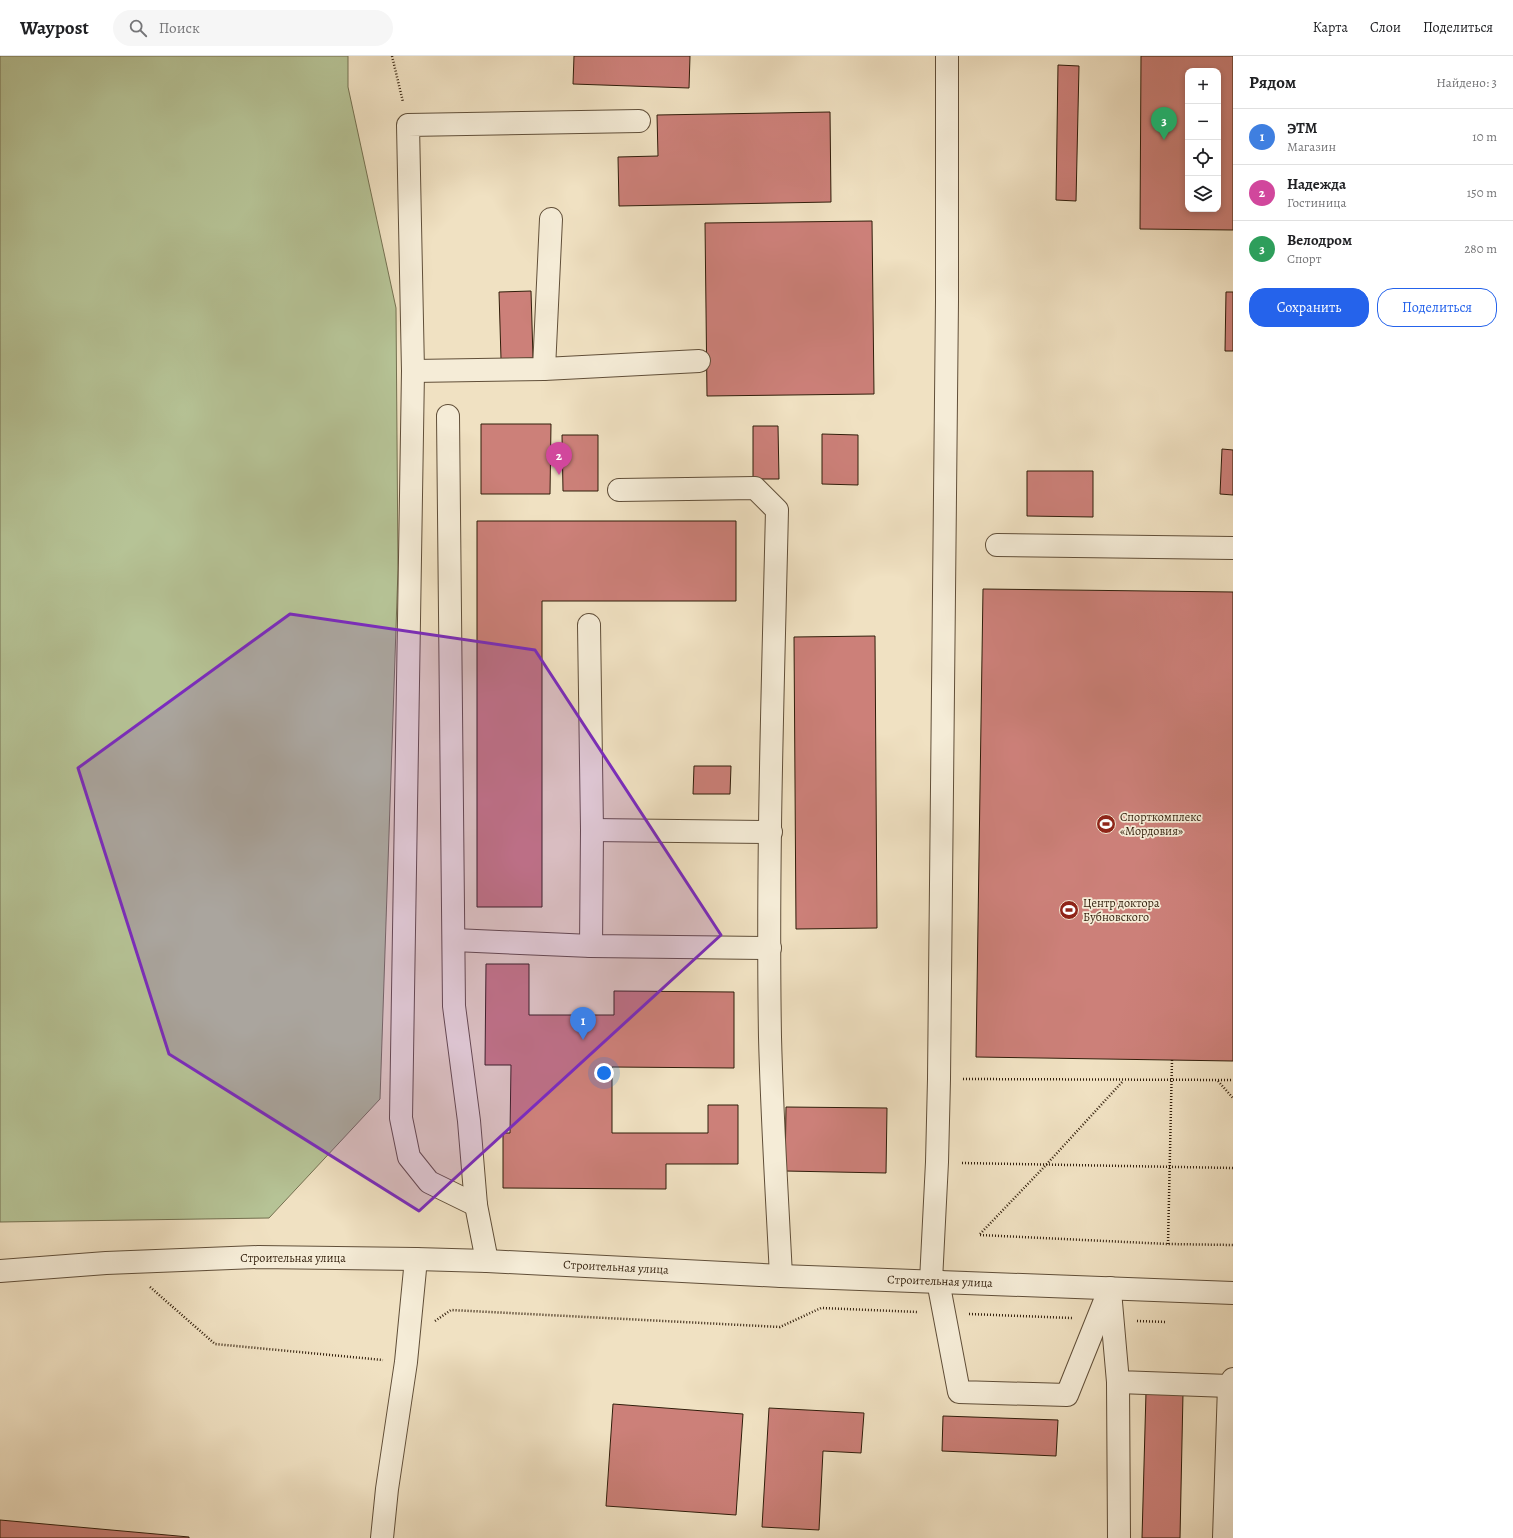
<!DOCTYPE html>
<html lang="ru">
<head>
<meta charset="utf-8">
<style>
	:root { --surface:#fff; --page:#f6f6f6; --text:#202124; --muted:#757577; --line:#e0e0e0; --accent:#2563eb }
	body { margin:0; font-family:Alegreya,serif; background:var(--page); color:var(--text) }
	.controls { position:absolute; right:12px; top:12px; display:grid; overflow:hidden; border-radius:8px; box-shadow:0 2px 6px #0003 }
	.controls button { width:36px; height:36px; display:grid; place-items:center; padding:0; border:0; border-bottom:1px solid var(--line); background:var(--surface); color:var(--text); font:20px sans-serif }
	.you { position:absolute; left:604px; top:1017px; width:14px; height:14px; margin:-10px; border:3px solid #fff; border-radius:50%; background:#1a73e8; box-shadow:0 0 0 6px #1a73e833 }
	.badge { display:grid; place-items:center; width:26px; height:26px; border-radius:50%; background:var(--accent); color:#fff; font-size:13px; font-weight:700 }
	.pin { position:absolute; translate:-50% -33px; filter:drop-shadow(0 1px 2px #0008) }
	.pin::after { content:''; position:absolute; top:21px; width:14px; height:12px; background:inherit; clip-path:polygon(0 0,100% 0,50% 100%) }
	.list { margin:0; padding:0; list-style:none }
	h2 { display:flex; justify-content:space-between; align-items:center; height:52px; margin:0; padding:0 16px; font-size:17px }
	h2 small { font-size:13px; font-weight:400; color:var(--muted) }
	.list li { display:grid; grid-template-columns:26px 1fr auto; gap:12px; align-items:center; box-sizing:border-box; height:56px; padding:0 16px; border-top:1px solid var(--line) }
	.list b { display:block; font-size:15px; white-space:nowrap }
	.list p { margin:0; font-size:13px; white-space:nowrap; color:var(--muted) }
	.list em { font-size:13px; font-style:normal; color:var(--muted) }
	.actions { display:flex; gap:8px; padding:12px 16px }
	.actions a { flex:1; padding:9px 0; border:1px solid var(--accent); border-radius:16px; text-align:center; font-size:14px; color:var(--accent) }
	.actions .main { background:var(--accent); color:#fff }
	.icon { flex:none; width:22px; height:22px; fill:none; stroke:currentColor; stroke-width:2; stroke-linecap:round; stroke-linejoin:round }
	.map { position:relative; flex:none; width:1233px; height:1482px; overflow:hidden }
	header { display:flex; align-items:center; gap:24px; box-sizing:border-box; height:56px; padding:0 20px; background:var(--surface); border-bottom:1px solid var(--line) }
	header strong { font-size:19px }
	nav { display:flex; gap:22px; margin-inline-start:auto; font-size:14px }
	.search { width:280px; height:36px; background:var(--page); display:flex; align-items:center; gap:10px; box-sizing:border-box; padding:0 14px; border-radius:22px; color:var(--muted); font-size:15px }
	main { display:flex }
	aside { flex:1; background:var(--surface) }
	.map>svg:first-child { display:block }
	.green { fill:#b6c396; stroke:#747050 }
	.building { fill:#cc8079; stroke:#311e0b; fill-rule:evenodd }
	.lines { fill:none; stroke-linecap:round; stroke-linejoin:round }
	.minor-casing { stroke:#614f39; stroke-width:24 }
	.path { stroke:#311e0b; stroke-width:2.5; stroke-dasharray:1 2; stroke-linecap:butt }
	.minor { stroke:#f5ecd7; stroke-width:22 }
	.marked { fill:#7b2cbf; fill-opacity:0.2; stroke:#7b2cbf; stroke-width:3; stroke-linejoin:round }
	.labels { text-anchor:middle; stroke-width:3.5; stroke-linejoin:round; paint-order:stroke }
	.poi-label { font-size:12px; fill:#311e0b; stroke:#f5ecd7; text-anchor:start }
	.street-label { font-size:12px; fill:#311e0b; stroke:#f5ecd7 }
</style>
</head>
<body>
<header>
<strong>Waypost</strong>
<div class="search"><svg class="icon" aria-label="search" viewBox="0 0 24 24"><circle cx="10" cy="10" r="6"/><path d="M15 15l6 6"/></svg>Поиск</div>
<nav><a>Карта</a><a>Слои</a><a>Поделиться</a></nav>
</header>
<main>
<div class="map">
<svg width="1233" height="1482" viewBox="0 0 1233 1482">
	<rect width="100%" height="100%" fill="#f0e1c2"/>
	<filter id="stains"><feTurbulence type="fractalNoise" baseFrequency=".005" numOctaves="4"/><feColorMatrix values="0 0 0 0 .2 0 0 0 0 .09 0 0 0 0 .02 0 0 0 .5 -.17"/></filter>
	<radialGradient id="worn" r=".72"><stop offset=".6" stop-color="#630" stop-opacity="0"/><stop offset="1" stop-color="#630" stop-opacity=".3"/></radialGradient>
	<polygon class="green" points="0,0 348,0 348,31 396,252 398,513 380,1043 269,1162 0,1166"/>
	<g class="building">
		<polygon points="574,0 690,0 689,32 573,28"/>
		<path d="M1141,0H1233V174L1140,173ZM1188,15H1218V153H1188Z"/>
		<polygon points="1058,9 1079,10 1076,145 1056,144"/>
		<polygon points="830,56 831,146 619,150 618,101 658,100 657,59"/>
		<polygon points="872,165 874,338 707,340 705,167"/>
		<polygon points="531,235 533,302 501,303 499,236"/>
		<polygon points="1226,236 1233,236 1233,295 1225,295"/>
		<polygon points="481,368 551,368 550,438 481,438"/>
		<polygon points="753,370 778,370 779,423 753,423"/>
		<polygon points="822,378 858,379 858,429 822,428"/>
		<polygon points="562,379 598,379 598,435 563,435"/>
		<polygon points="1222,393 1233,394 1233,439 1220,438"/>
		<polygon points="1027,415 1093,415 1093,461 1027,460"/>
		<polygon points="477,465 736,465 736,545 542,545 542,851 477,851"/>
		<polygon points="983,533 1233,536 1233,1005 976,1001"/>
		<polygon points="875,580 877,872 796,873 794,581"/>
		<polygon points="694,710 731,710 730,738 693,738"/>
		<polygon points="486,908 529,908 529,959 614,959 614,935 734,936 734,1012 612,1011 612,1077 708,1077 708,1049 738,1049 738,1108 666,1108 666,1133 503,1132 503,1077 510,1077 511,1009 485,1009"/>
		<polygon points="786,1051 887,1052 886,1117 785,1115"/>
		<polygon points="1146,1336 1183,1337 1180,1482 1142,1482"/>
		<polygon points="613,1348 743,1358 736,1459 606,1450"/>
		<polygon points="769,1352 864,1357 861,1397 823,1395 819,1474 762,1471"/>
		<polygon points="943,1360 1058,1364 1056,1400 942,1395"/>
		<polygon points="0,1464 189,1481 189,1482 0,1482"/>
	</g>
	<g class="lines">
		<defs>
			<g id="minor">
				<polyline points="544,313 551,163"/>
				<polyline points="413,315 544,313 699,305"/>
				<polyline points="448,360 454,950 469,1065 476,1149 487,1205"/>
				<path d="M619,434L755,432L777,454C773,629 767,805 770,981C772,1061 777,1140 781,1220"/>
				<polyline points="997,489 1233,492"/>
				<polyline points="589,569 592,774 591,890 770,892"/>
				<polyline points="592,774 771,776"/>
				<polyline points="454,884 591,890"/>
				<polyline points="476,1149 429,1126 409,1101 401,1062 413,315 408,69 639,65"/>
				<polyline points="0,1215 106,1207 258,1201 416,1203 487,1205 781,1220 1233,1237"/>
				<polyline points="931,1225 937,1106 939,1023 947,245 947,0"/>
				<polyline points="938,1225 959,1336 1067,1339 1110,1232"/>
				<polyline points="1110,1235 1118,1326 1229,1330 1233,1323"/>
				<polyline points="1118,1326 1119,1482"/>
				<polyline points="382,1482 387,1433 406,1306 416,1203"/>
				<polyline points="1224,1482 1229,1330"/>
			</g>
		</defs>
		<use href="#minor" class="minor-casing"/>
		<g class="path">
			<polyline points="392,0 403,46"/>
			<polyline points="963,1023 1233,1024"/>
			<polyline points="1218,1025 1233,1042"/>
			<polyline points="962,1107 1233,1112"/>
			<polyline points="980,1178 1046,1109 1123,1025"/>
			<polyline points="980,1179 1168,1188 1233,1189"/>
			<polyline points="1168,1188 1172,1004"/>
			<polyline points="150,1231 215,1288 383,1304"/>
			<polyline points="969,1258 1072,1262"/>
			<polyline points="435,1265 451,1254 780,1271 821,1252 918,1256"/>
			<polyline points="1137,1265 1166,1266"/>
		</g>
		<use href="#minor" class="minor"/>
	</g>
	<path class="marked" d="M290,558L535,594L721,879L419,1155L169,998L78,712Z"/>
	<defs>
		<symbol id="stadium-disc" viewBox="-11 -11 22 22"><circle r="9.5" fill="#8f2418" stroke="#f5ecd7"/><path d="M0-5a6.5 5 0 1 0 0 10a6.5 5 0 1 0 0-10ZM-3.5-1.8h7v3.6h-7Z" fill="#fff"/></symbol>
	</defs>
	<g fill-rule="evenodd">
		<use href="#stadium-disc" x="1095" y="757" width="22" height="22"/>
		<use href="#stadium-disc" x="1058" y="843" width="22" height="22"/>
	</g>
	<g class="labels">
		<g class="poi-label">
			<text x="1120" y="765">Спорткомплекс<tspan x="1120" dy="14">«Мордовия»</tspan></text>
			<text x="1083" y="851">Центр доктора<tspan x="1083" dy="14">Бубновского</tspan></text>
		</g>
		<g class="street-label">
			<text x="293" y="1206">Строительная улица</text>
			<text transform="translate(616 1211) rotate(3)" y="4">Строительная улица</text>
			<text transform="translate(940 1225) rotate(2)" y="4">Строительная улица</text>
		</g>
	</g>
	<rect width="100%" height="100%" filter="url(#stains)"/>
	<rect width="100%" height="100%" fill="url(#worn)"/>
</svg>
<div class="controls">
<button>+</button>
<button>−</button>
<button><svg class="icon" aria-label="locate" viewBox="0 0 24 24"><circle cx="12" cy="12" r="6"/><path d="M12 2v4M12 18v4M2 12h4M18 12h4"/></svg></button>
<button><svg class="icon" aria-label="layers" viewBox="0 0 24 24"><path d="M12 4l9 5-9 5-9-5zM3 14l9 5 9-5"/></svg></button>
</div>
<div class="you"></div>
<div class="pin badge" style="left:583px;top:984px;background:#3f7fe0">1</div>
<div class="pin badge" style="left:559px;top:419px;background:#d1479c">2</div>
<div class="pin badge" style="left:1164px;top:84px;background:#2e9e5b">3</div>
</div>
<aside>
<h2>Рядом<small>Найдено: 3</small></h2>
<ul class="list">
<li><span class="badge" style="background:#3f7fe0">1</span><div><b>ЭТМ</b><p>Магазин</p></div><em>10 m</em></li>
<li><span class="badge" style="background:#d1479c">2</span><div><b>Надежда</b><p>Гостиница</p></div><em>150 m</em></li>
<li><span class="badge" style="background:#2e9e5b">3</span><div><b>Велодром</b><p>Спорт</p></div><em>280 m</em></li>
</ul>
<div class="actions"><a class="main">Сохранить</a><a>Поделиться</a></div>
</aside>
</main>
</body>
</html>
